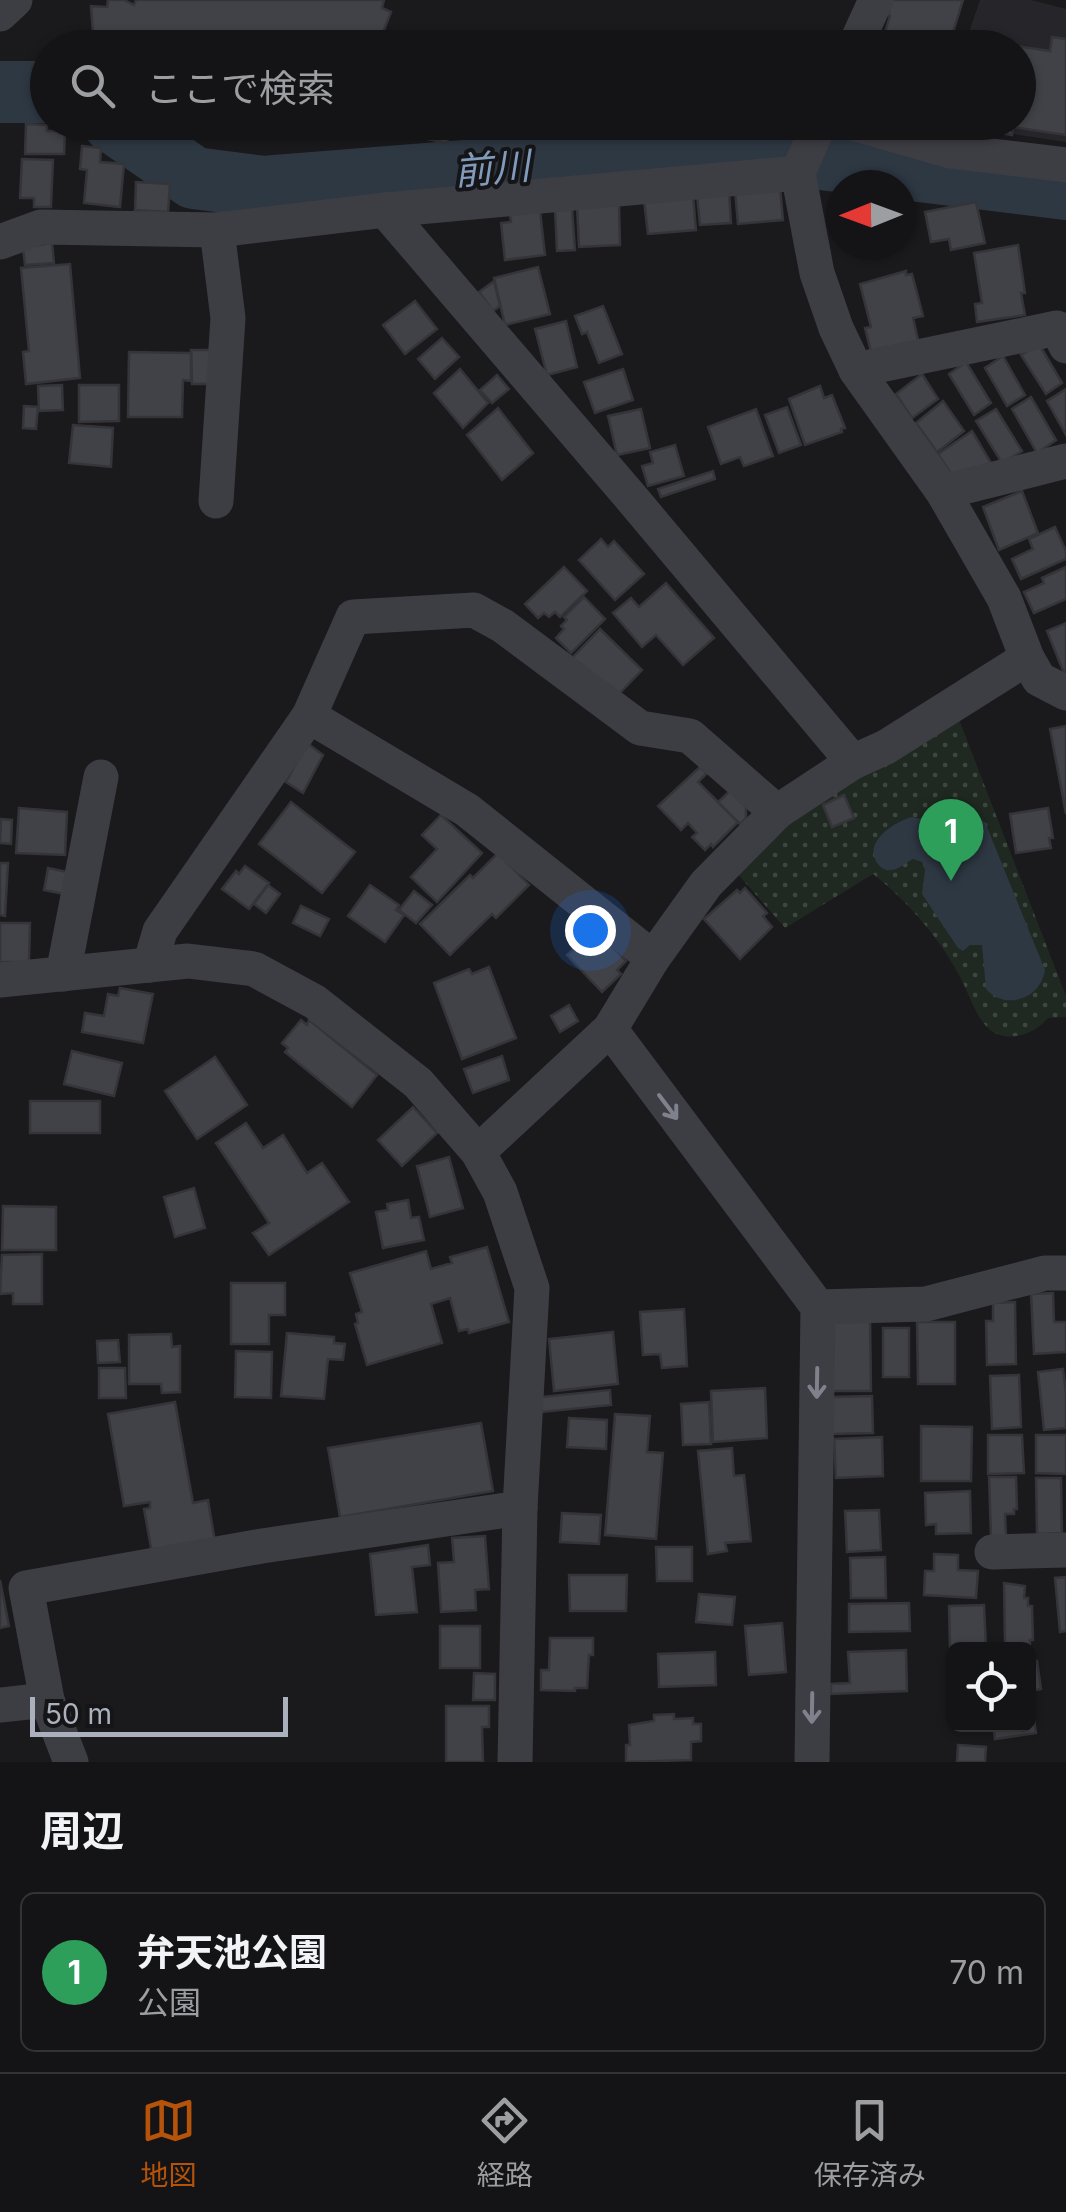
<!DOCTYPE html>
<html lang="ja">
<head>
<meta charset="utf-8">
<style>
	:root { --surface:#141416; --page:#1d1d1f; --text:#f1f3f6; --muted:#9d9ea1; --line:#333335; --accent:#b45309 }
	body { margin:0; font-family:Inter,"Noto Sans JP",sans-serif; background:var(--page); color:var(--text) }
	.controls { position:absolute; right:30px; bottom:30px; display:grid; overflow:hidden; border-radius:15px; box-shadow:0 2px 8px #0004 }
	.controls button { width:90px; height:90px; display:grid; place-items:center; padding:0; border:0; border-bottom:2px solid var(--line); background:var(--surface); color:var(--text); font:50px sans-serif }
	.compass { position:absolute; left:826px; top:170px; width:90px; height:90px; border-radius:50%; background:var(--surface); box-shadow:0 2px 8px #0004; rotate:269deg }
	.scale { position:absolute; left:30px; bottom:25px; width:258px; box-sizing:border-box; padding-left:10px; border:5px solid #abb0bd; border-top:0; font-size:28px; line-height:35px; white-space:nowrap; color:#abb0bd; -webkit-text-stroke:8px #151518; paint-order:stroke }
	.you { position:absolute; left:590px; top:930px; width:35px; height:35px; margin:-25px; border:8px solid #fff; border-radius:50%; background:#1a73e8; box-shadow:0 0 0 15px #1a73e833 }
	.badge { display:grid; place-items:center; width:65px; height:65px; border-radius:50%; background:var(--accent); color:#fff; font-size:32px; font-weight:700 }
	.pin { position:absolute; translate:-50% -82px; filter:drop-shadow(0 2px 5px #0008) }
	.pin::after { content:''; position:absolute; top:52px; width:35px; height:30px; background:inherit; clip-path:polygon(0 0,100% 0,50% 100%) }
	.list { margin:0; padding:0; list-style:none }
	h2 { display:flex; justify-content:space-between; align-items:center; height:130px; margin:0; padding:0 40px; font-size:42px }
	h2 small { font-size:32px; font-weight:400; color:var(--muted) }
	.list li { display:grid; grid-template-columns:65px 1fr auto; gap:30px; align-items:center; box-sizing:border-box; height:160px; margin:0 20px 20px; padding:0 20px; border:2px solid var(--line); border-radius:15px }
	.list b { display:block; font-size:38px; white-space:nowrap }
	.list p { margin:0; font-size:32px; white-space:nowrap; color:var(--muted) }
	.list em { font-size:32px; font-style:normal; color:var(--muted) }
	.icon { flex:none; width:55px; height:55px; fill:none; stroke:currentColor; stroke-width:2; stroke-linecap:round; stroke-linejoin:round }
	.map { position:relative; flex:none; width:1066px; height:1762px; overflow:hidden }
	.search { position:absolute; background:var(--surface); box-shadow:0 2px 8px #0004; left:30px; right:30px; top:30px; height:110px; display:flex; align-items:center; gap:25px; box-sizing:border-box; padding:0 35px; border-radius:55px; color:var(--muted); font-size:38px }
	.sheet { height:310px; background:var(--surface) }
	nav { display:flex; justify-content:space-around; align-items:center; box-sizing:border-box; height:140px; border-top:2px solid var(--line); background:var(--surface); font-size:28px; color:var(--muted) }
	nav a { display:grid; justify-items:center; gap:5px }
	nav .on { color:var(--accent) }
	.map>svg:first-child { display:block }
	.built { fill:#26262a }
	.grass { fill:url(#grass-dots) }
	.water { fill:#2e3843 }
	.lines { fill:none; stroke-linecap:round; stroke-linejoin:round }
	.river { stroke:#2e3843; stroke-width:62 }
	.building { fill:#414247; stroke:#343439; stroke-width:2.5 }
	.minor { stroke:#3d3d44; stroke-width:35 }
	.oneway { stroke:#7f828d }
	.labels { text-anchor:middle; stroke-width:8; stroke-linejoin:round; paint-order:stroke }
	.water-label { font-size:38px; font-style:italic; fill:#809bbb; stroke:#151518 }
</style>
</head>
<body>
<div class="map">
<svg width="1066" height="1762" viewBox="0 0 1066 1762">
	<defs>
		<pattern id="grass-dots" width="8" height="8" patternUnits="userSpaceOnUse" patternTransform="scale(2.5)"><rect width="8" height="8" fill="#1f2921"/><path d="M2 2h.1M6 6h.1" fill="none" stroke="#3d463f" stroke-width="1.8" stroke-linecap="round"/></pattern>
	</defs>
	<rect width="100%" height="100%" fill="#1a1a1d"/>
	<polygon class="built" points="980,0 1031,0 1066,9 1066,142 939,123 1018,122 1018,48 964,47"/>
	<path class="grass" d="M958,717L1066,996V1017L1048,1018C1034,1035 1005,1045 987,1027C973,1012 968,990 958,973C938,936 906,900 873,874L785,928L735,871L794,815Z"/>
	<path class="water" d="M912,817L946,824L980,819L985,822L1045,970C1041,999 1005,1011 986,989L982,945H970L963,951L958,948L922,894L925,870L922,862L913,859C907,862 898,870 891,870C880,872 871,857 874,847C879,832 898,821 912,817Z"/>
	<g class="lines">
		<g class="river">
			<polyline points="0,92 48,92"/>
			<polyline points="113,122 194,178 263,187 740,149 1066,189"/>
		</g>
	</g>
	<g class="building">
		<polygon points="108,0 124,0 134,5 136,0 384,0 382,8 391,12 377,48 94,48 91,6 107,7"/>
		<polygon points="892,0 963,0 948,48 880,48 890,16 888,15"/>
		<polygon points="1052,37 1066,39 1066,135 1013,127 1012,135 982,130 983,122 1018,122 1018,48 995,48 995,43 1050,51"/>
		<polygon points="293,122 355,122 350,136 324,125 319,138 291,127"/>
		<polygon points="411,122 452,122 447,143 408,135"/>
		<polygon points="26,124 47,125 47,131 65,131 64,154 25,154"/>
		<polygon points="82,146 101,148 100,162 124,164 120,207 84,203 87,170 80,169"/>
		<polygon points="22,159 53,160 51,207 34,207 34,198 20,198"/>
		<polygon points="136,182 170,184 168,212 135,210"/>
		<polygon points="780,187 783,220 738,224 735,191"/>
		<polygon points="729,192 731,223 700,225 697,195"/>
		<polygon points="693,195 696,230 648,234 644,200"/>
		<polygon points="976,202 985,243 951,250 949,239 931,242 925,212"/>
		<polygon points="619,204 620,245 579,247 577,206"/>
		<polygon points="572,209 575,250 557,251 555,210"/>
		<polygon points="540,211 545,255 505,260 501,223 511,222 510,215"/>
		<polygon points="52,243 54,263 25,265 23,248"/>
		<polygon points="1018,245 1025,293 1021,293 1025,315 977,322 975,304 982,303 974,253"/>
		<polygon points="70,264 80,378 26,384 23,352 29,351 21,268"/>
		<polygon points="538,267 550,314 505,325 494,278"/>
		<polygon points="906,271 906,275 912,274 923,316 913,318 919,344 872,356 865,328 871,327 860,284"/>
		<polygon points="494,281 500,306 493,311 479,292"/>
		<polygon points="415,301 437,329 405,354 383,325"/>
		<polygon points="603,306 622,354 599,363 587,332 582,334 575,316"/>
		<polygon points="566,321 577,367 547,375 535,329"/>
		<polygon points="442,338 459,357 435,379 418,359"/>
		<polygon points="1039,344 1062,383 1046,394 1021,355"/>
		<polygon points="191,350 211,350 211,384 192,384"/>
		<polygon points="129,352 191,353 191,381 183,380 182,417 128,417"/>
		<polygon points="1003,356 1025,395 1007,406 985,368"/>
		<polygon points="966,362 991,403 974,415 949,374"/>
		<polygon points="460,369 488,403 463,428 434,393"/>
		<polygon points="623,369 633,400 595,413 584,382"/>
		<polygon points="922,374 938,399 912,418 896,394"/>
		<polygon points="497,375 509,389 492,403 480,390"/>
		<polygon points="62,385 63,410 39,411 38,386"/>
		<polygon points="79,385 119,385 119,421 79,422"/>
		<polygon points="820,386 824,398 832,395 845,428 841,429 842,432 805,445 789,399"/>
		<polygon points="1066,389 1066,435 1047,401"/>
		<polygon points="1031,397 1056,440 1037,453 1012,409"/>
		<polygon points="943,401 964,431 937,452 916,423"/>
		<polygon points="24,406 38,407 36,429 23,428"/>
		<polygon points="787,407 801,445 779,453 765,415"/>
		<polygon points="498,408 533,453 502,480 467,435"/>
		<polygon points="641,409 650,448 617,455 608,416"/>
		<polygon points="756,409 773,456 744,466 740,457 721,464 708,427"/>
		<polygon points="996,409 1022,451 1002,463 976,421"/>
		<polygon points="73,425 113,428 111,467 69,463"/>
		<polygon points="972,431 991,463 953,477 938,454"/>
		<polygon points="675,445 684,476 648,486 642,466 653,463 650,452"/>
		<polygon points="713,471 715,479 661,497 658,489"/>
		<polygon points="1022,491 1038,533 999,550 983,507"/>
		<polygon points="1055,527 1066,551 1066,559 1021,579 1012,559 1033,549 1029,539"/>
		<polygon points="601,539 608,547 614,541 644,574 615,600 579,560"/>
		<polygon points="564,567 587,591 560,617 555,612 549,617 544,613 538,618 525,604"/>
		<polygon points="1066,567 1066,599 1034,613 1024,592 1044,583 1042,578"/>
		<polygon points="666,583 714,638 683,665 656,635 642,647 613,613 631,598 639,607"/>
		<polygon points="584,597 605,619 571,653 556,638 564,629 561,626 567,620 564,617"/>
		<polygon points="1066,623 1066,678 1047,631"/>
		<polygon points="600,629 642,670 614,699 572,658"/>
		<polygon points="1066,726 1066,814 1050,729"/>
		<polygon points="307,743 323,755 303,793 286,782"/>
		<polygon points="700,767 707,773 698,782 738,822 713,847 711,844 705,850 692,837 697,833 688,823 681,830 658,806"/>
		<polygon points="730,791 746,807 746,818 740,824 718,802"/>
		<polygon points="844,795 854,818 832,827 823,805"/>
		<polygon points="291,802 355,852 322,893 259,844"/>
		<polygon points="19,808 67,812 65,855 16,853"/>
		<polygon points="1048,808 1053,838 1049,838 1051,848 1016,853 1010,814"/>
		<polygon points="441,815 482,853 437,902 411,877 437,849 422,835"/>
		<polygon points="1,819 12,820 11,844 0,843"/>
		<polygon points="498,853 529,885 496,918 492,914 450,955 420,924 470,875 473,878"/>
		<polygon points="0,863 8,863 5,916 0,915"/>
		<polygon points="245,866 269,883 249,909 222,889 236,871 239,874"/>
		<polygon points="48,868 67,872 64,894 44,890"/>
		<polygon points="268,885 280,894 266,913 254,904"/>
		<polygon points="370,885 399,905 396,910 404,915 385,942 348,916"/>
		<polygon points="745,888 767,913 763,916 772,927 740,959 704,919 737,890 740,893"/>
		<polygon points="414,891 432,905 416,923 399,910"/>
		<polygon points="301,906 329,919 320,936 293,923"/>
		<polygon points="0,923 30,923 29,962 0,962"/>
		<polygon points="595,929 626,961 617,970 621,974 602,992 567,955"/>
		<polygon points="489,967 516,1038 462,1059 434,983 469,969 472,974"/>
		<polygon points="120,988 153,994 143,1043 82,1032 85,1013 104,1016 108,994 118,996"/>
		<polygon points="569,1005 578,1021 560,1032 551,1016"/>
		<polygon points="301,1020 307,1025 309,1020 377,1075 352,1107 285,1052 288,1048 282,1043"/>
		<polygon points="72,1051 122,1063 114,1096 64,1084"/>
		<polygon points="502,1056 509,1080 473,1093 464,1069"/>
		<polygon points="215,1057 247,1105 197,1139 165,1091"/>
		<rect x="30" y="1101" width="70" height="32"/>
		<polygon points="413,1107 437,1133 402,1166 378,1140"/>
		<polygon points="246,1123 263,1148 283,1135 307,1173 322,1163 349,1202 269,1255 253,1233 269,1223 216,1143"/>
		<polygon points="449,1157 463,1208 430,1217 417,1166"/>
		<polygon points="194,1188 205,1228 175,1237 164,1197"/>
		<polygon points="408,1200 411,1218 419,1217 424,1240 383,1248 376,1212 388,1210 387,1204"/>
		<polygon points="3,1206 56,1207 56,1250 2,1250"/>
		<polygon points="487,1247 509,1322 469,1333 468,1329 459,1331 450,1298 431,1304 442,1343 367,1365 355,1324 358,1323 356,1314 362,1312 350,1273 426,1251 431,1269 452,1263 450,1257"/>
		<polygon points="42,1254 42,1304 13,1304 13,1293 0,1294 2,1255"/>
		<polygon points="231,1283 285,1283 285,1315 269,1315 269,1344 231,1344"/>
		<polygon points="1053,1293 1054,1322 1066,1322 1066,1352 1034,1354 1031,1294"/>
		<polygon points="1015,1302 1016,1364 987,1365 986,1321 993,1321 993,1303"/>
		<polygon points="684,1309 687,1366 662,1368 660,1354 643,1355 640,1312"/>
		<polygon points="834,1317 870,1317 871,1391 831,1391"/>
		<polygon points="917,1322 955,1322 955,1384 918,1384"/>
		<rect x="883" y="1328" width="26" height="49"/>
		<polygon points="613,1332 618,1384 554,1391 549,1339"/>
		<polygon points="287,1333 334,1337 334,1343 345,1344 343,1360 328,1359 324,1399 281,1396"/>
		<polygon points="171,1334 172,1347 180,1346 180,1392 162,1393 161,1384 129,1384 129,1335"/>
		<polygon points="118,1340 120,1362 98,1363 97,1341"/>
		<polygon points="236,1351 272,1352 271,1398 235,1397"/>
		<polygon points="99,1368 125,1368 126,1398 99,1398"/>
		<polygon points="1063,1369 1066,1393 1066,1428 1044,1430 1038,1372"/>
		<polygon points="1019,1375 1021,1427 992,1429 990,1376"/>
		<polygon points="765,1388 767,1438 713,1442 711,1391"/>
		<polygon points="610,1390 611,1405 542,1412 541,1397"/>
		<polygon points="872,1396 873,1433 832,1434 831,1397"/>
		<polygon points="175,1402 193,1503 208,1500 215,1542 152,1553 144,1509 150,1508 150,1502 124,1506 108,1414"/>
		<polygon points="709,1402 711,1444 683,1445 681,1404"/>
		<polygon points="615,1414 650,1416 647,1452 663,1453 656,1539 605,1535"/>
		<polygon points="569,1418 607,1420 606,1449 567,1447"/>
		<polygon points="481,1423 493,1491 340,1517 328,1448"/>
		<polygon points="921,1426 972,1427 971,1481 921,1481"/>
		<polygon points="988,1435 1022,1435 1024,1473 988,1474"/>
		<polygon points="1036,1435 1066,1435 1066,1474 1036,1473"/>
		<polygon points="882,1437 883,1476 836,1478 834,1439"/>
		<polygon points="732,1448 734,1476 744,1475 751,1541 725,1543 727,1551 708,1554 698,1451"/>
		<polygon points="989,1477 1016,1477 1017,1509 1014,1509 1014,1514 1005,1514 1006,1537 991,1537"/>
		<polygon points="1036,1478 1061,1478 1062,1533 1037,1534"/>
		<polygon points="970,1491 971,1533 936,1534 936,1524 926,1525 925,1493"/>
		<polygon points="879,1510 881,1550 847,1552 845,1511"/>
		<polygon points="562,1513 601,1515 599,1544 560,1542"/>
		<polygon points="485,1536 489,1589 475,1590 476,1610 441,1612 438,1563 454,1562 452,1538"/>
		<polygon points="428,1545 430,1565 412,1567 417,1612 376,1615 370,1554"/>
		<polygon points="656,1547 692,1547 692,1581 657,1581"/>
		<polygon points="934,1554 958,1555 958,1570 978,1571 976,1598 924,1595 925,1571 934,1571"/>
		<polygon points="885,1557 886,1598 851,1598 850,1558"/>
		<polygon points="569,1575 627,1575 626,1611 570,1611"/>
		<polygon points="1066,1577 1066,1631 1060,1632 1055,1578"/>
		<polygon points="0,1580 9,1626 0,1628"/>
		<polygon points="1004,1583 1025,1586 1024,1598 1028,1598 1028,1606 1032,1606 1033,1640 1030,1640 1030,1644 1005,1644"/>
		<polygon points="699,1594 735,1597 732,1625 696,1622"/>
		<polygon points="909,1603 910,1631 849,1632 849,1604"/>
		<polygon points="984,1605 986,1647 950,1649 949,1606"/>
		<polygon points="782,1623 786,1672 749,1675 745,1626"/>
		<rect x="440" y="1626" width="40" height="42"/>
		<polygon points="550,1638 593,1638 593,1655 589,1655 587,1688 575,1688 575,1691 541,1690 541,1670 549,1670"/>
		<polygon points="906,1650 907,1691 831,1694 831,1684 850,1683 848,1652"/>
		<polygon points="715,1652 716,1685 659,1687 658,1654"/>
		<polygon points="1037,1661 1041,1689 1030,1691 1036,1733 995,1739 993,1724 1028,1724 1028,1662"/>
		<polygon points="474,1673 495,1674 495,1700 473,1700"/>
		<polygon points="446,1706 489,1706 489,1727 482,1727 483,1762 446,1762"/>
		<polygon points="674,1714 674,1719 693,1718 693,1724 701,1724 701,1741 691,1742 691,1760 626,1762 626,1745 630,1745 629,1725 654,1721 654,1715"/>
		<polygon points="958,1745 986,1747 985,1762 957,1762"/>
	</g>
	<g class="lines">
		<g class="minor">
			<polyline points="0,14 15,0"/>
			<polyline points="854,48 876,0"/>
			<polyline points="820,122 798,173 817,273 836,328 856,370 943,492 1004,598 1027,658 1039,679 1066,693"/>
			<polyline points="849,122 950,151 1066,165"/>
			<polyline points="385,210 634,501 853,762"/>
			<polyline points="0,242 41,227 217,230 385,210 798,173"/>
			<polyline points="856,370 1057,328 1066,346"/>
			<polyline points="943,492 1066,461"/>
			<polyline points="216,501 228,318 217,230"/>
			<polyline points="309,716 467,810 653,958"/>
			<polyline points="150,965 160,931 309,716 353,617 474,610 503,626 640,728 690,736 777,812"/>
			<polyline points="63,974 101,777"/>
			<polyline points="0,980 188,961 254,969 315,1002 418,1083 478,1152 500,1192 532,1288 520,1508 515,1762"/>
			<polyline points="610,1029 818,1307 812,1762"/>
			<polyline points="478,1152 610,1029 653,958 706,884 777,812 853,762 886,747 1027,658"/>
			<polyline points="818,1307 926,1304 1045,1273 1066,1273"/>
			<polyline points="992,1552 1066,1550"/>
			<polyline points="0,1705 47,1700"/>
			<polyline points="71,1762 47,1700 26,1588 262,1546 520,1508"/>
		</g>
	</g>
	<defs><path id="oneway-shaft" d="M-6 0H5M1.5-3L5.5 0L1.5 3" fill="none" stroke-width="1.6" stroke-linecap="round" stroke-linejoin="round" transform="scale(2.5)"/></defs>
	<g class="oneway">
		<use href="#oneway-shaft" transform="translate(668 1107) rotate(53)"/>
		<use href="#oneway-shaft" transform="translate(817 1383) rotate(91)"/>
		<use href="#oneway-shaft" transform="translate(812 1708) rotate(91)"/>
	</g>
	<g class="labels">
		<g class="water-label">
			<text transform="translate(492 169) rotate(-5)" y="13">前川</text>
		</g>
	</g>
</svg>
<div class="controls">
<button><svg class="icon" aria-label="locate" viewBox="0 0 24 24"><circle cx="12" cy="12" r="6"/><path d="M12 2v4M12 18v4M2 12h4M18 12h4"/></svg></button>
</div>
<svg class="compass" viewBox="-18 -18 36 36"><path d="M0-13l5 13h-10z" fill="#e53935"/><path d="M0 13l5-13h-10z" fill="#9d9ea1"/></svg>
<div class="scale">50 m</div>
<div class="you"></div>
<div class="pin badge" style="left:951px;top:881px;background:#2e9e5b">1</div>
<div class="search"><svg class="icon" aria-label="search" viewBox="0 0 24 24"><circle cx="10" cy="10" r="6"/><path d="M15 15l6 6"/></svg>ここで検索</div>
</div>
<section class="sheet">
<h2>周辺<small></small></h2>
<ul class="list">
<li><span class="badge" style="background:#2e9e5b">1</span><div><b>弁天池公園</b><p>公園</p></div><em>70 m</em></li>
</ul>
</section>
<nav>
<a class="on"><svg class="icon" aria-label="map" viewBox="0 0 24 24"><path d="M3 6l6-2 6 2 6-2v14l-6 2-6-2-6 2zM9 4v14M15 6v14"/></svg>地図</a>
<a><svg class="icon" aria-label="directions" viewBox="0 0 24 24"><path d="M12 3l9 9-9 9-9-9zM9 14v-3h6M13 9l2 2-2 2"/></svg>経路</a>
<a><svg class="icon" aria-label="saved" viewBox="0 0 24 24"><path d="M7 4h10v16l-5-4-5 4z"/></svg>保存済み</a>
</nav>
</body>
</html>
